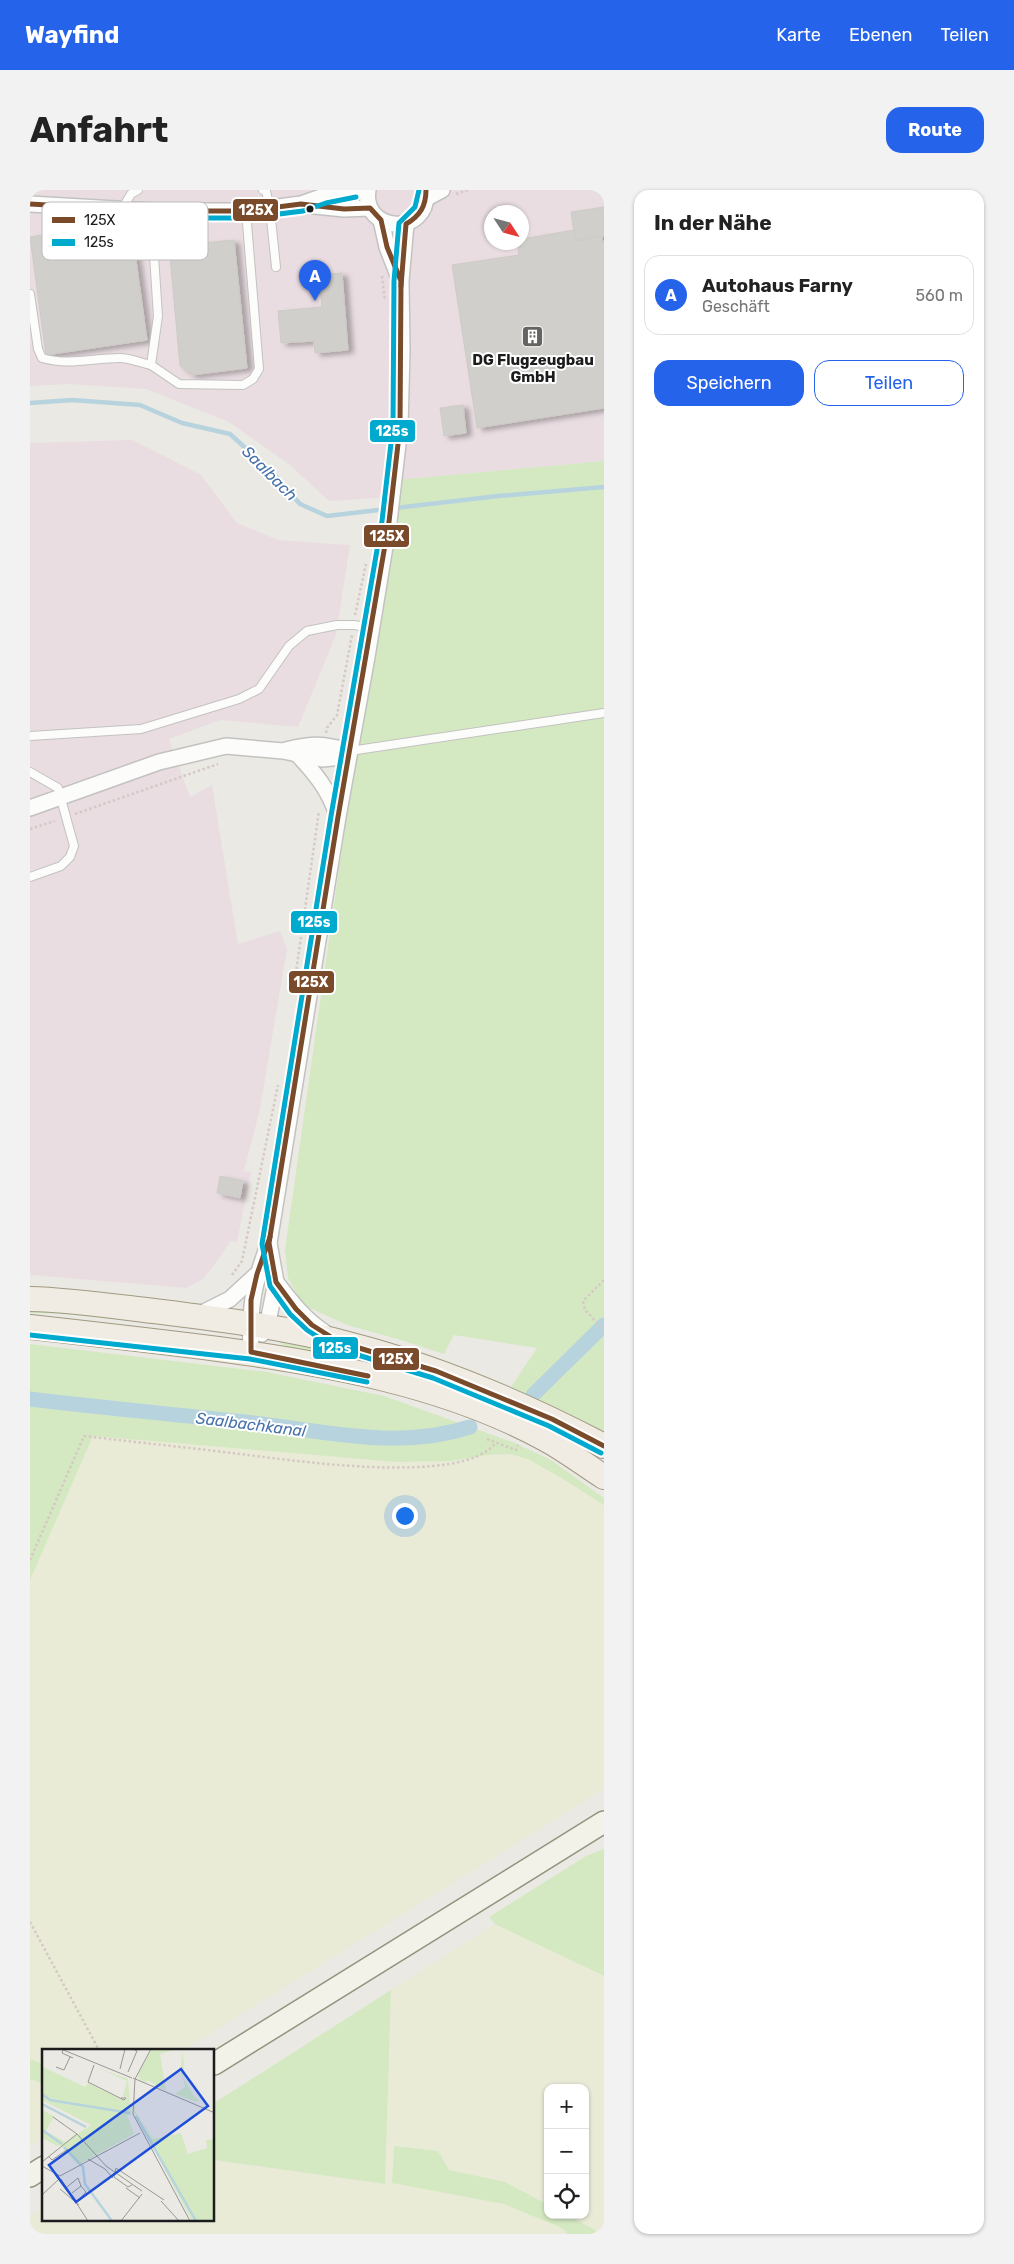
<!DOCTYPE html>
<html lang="de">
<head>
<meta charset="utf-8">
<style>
	:root { --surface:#fff; --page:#f2f2f2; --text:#222; --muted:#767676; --line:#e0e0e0; --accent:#2563eb }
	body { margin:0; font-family:Rubik,sans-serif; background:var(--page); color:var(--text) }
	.controls { position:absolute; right:15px; bottom:15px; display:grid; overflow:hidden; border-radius:10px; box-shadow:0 1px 4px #0004 }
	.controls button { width:45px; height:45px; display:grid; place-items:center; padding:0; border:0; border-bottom:1px solid var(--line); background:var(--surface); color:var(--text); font:25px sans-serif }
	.compass { position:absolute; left:454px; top:15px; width:45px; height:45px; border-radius:50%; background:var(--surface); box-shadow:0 1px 4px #0004; rotate:126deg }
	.you { position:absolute; left:374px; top:1325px; width:18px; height:18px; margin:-12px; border:4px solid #fff; border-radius:50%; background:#1a73e8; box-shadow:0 0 0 8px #1a73e833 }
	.badge { display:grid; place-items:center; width:32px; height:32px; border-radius:50%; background:var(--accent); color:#fff; font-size:16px; font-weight:700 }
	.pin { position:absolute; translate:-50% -41px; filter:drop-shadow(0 1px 2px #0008) }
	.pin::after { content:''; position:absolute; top:26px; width:18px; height:15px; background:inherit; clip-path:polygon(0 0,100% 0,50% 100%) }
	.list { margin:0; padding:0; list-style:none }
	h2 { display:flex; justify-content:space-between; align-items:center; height:65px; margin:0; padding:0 20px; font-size:21px }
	h2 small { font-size:16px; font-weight:400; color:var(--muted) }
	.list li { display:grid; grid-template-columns:32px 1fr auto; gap:15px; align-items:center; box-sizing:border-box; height:80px; margin:0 10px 10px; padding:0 10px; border:1px solid var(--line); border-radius:15px }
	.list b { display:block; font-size:19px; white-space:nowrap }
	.list p { margin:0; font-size:16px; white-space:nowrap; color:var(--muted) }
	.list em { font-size:16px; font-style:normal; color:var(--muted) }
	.actions { display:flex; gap:10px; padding:15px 20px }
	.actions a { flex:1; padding:11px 0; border:1px solid var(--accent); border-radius:15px; text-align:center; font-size:18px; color:var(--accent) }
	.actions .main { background:var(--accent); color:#fff }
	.icon { flex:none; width:28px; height:28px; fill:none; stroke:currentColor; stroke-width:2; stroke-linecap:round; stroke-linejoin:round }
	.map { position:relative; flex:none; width:574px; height:2044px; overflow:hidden; border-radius:15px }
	header { display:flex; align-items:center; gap:30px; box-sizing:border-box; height:70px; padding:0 25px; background:var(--accent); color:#fff }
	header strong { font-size:24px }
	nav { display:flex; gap:28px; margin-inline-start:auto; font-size:18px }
	.intro { display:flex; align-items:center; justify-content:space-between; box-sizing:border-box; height:120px; padding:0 30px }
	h1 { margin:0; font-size:35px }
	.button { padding:12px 22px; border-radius:15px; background:var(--accent); color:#fff; font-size:18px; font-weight:700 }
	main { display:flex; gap:30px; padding:0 30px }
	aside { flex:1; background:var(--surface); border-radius:15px; box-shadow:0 1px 4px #0004 }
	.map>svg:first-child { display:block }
	.industrial { fill:#e9dde2; fill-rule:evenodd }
	.farmland { fill:#e9ebd7; fill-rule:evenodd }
	.grass { fill:#d4e9c2 }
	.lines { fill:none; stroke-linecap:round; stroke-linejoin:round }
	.stream { stroke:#b7d3de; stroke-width:4.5 }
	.canal { stroke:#b7d3de; stroke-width:15 }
	.building { fill:#d1cfcb; stroke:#cecbc6; filter:url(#shadow) }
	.lane-casing { stroke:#c3c2c0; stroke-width:10 }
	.street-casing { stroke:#c3c2c0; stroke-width:18 }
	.secondary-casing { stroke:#91947d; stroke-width:24 }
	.primary-casing { stroke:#a19981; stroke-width:26 }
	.path { stroke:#d6c8c4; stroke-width:2.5; stroke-dasharray:2.5 2.5; stroke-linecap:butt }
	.lane { stroke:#fcfcfb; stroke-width:8 }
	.street { stroke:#fcfcfb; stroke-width:15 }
	.secondary { stroke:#f2f2e9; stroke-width:21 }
	.primary { stroke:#f0ece3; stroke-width:24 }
	.bus-1-casing { stroke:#fff; stroke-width:9 }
	.bus-2-casing { stroke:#fff; stroke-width:9 }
	.bus-1 { stroke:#7a4b2a; stroke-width:5 }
	.bus-2 { stroke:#00a9ce; stroke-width:5 }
	.bus-dot { fill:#1c1c1c; stroke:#fff; stroke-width:2 }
	.labels { text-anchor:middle; stroke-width:4; stroke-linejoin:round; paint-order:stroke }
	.poi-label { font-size:15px; font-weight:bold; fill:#1c1c1c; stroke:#fff }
	.water-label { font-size:16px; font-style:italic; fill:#4872ab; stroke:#fff }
	.inset-river { fill:none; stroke:#b7d3de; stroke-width:2.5 }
	.inset-road { fill:none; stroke:#989794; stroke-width:1 }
	.view { fill:#1d4ed8; fill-opacity:0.15; stroke:#1d4ed8; stroke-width:2.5 }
	.inset-edge { fill:none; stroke:#1c1c1c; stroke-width:2.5 }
	.key { fill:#fff; stroke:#bbb; stroke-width:1 }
	.key-label { font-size:14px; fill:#1c1c1c }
	.line-badge { stroke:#fff; stroke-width:2 }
	.badge-label { font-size:14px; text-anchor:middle; font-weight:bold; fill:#fff }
</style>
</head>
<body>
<header>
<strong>Wayfind</strong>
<nav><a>Karte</a><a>Ebenen</a><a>Teilen</a></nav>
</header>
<div class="intro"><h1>Anfahrt</h1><a class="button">Route</a></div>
<main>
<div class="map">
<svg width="574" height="2044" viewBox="0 0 574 2044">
	<defs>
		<filter id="shadow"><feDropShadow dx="5.5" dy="3" stdDeviation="2.5" flood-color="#0004"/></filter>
	</defs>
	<rect width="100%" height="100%" fill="#ebe9e4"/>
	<g class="industrial">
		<path d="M0,0H574V271L364,290L362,307L299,311L260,275L199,232L116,199L39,194L0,196ZM462,22H492V52H462Z"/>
		<polygon points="103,250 171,285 207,333 248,350 320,355 306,445 268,537 190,530 139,549 160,607 182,595 208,754 250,741 257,759 230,919 214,981 221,982 207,1052 200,1051 191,1066 173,1089 156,1098 0,1085 0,253"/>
	</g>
	<g class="farmland">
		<polygon points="63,1246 367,1272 422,1271 457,1265 481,1264 498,1269 533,1289 574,1315 574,1599 154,1860 14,1860 14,1947 0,1956 0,1390"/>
		<path d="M465,1734L574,1786V2044H0V2026L14,2018V2030H184V1970L354,1994L361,1800ZM518,1898H555V2025H518Z"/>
	</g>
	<g class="grass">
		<polygon points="574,271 574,1243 530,1220 479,1200 507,1158 424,1145 414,1164 374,1151 317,1135 273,1115 258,1088 255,1060 364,290"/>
		<polygon points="0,1117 192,1141 34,1124 0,1123"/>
		<polygon points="244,1149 310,1160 445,1206 257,1157"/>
		<polygon points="0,1154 237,1182 354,1206 485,1253 521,1270 574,1308 574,1315 533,1289 498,1269 481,1264 457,1265 422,1271 367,1272 63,1246 0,1390"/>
		<polygon points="574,1659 574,1786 465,1734 459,1727 556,1666"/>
		<polygon points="361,1800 355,1994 184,1970 184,1913"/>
		<polygon points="0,1869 14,1875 14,1894 0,1889"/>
		<polygon points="364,1956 408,1961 419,1980 475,1992 518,2015 518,2025 537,2025 565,2040 566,2044 538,2044 532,2038 474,2014 362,1993"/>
	</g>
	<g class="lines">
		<polyline class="stream" points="0,213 42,210 110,215 152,233 200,244 244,284 270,314 297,326 468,306 574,297"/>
		<g class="canal">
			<polyline points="503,1205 574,1135"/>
			<path d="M0,1209C72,1218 143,1224 215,1232C291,1240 366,1261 440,1237"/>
		</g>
	</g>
	<g class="building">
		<polygon points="574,17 574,46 545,51 541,22"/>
		<polygon points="57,38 59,47 102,41 117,150 16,165 0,47"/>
		<polygon points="544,40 545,51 572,46 572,52 574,51 574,218 447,238 422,75 489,65 487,52 492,52 492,49"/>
		<polygon points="204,50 217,178 162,185 150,176 139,56"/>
		<polygon points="312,83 318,160 285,163 284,151 251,153 248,121 292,117 289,85"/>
		<polygon points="433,215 436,243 414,246 410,218"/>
		<polygon points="190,986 213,991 210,1008 187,1003"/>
	</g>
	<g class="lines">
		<defs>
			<g id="lane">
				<polyline points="233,0 236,1 240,19 246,77"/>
				<polyline points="92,19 101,4 108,0"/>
				<path d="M0,104L8,159L12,168C39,176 63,168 90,168C100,168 111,173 121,175L128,126L121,21"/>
				<polyline points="121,175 149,194 213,195 223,189 229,179 216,21"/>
				<polyline points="0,546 111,539 209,509 229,499 259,456 277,441 307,435 324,435 342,438"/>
				<polyline points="320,561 574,523"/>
				<polyline points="0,582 28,598 44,656 40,667 31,676 0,687"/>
			</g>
			<g id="street">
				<path d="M338,0C331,43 400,48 396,0"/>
				<polyline points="397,8 412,0"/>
				<polyline points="0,14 121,21 216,21 271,14 294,6 325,0"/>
				<polyline points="275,15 314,19 340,18"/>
				<polyline points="351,30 357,57 369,88"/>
				<path d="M256,560C284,553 293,554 320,561"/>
				<path d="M267,564C285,583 299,600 307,625"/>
				<polyline points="0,618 129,572 196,556 253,561 292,569 313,567 320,561"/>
				<path d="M246,1092C262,1113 275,1130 297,1144"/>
				<polyline points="168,1125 200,1109 226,1085"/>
				<polyline points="232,1144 237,1137 246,1092 239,1053"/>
				<path d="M221,1162C219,1119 223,1094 239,1053L308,627L337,467L359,332L370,237L372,161L371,91L376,34"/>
			</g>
			<g id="secondary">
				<polyline points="184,1874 574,1632"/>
				<polyline points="0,1986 14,1977"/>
			</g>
			<g id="primary">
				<path d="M0,1109C44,1110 88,1117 132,1122C196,1130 260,1138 322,1155C410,1178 494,1214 574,1256"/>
				<path d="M0,1137C63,1144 125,1151 188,1159C299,1174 417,1195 517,1250C537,1261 555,1275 574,1287"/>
			</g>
		</defs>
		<use href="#lane" class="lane-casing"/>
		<use href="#street" class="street-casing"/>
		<use href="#secondary" class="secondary-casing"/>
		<use href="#primary" class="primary-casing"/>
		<g class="path">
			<polyline points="426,4 438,0"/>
			<polyline points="352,86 355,111"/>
			<polyline points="325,425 336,374"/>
			<polyline points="296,543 297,538 307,525 322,445"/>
			<polyline points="45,624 188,574"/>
			<polyline points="0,639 25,631"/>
			<polyline points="265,789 289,621"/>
			<polyline points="202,1085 212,1071 248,895"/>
			<polyline points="574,1090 553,1111 555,1120 574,1140"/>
			<polyline points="457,1249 486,1260 488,1255"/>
			<path d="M0,1370L54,1246C104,1252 153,1257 202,1263C254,1269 435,1298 466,1252"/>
			<polyline points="0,1732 69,1860"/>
		</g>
		<use href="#lane" class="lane"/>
		<use href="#street" class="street"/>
		<use href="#secondary" class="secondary"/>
		<use href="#primary" class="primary"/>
		<defs>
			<g id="bus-1">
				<polyline points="0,14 121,21 216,21 271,14 314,19 340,18 351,30 357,57 371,91 370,237 359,332 308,627 239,1053 246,1092 266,1119 282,1135 309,1152 406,1181 522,1229 574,1256"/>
				<path d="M371,96L376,34C390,26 396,16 396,0"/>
				<polyline points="240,1047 227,1084 221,1110 221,1162 338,1186"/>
			</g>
			<g id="bus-2">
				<polyline points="389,0 385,17 369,33 364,91 363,236 352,331 301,626 232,1054 240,1096 260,1124 277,1140 305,1158 403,1188 519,1236 571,1263"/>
				<polyline points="62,25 121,28 217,28 273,21 296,13 326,7"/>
				<polyline points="0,1145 220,1169 337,1192"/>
			</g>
		</defs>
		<use href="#bus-1" class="bus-1-casing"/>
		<use href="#bus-2" class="bus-2-casing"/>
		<use href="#bus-1" class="bus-1"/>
		<use href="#bus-2" class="bus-2"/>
	</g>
	<defs>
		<symbol id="building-square" viewBox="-11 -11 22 22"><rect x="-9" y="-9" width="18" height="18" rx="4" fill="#646462" stroke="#fff"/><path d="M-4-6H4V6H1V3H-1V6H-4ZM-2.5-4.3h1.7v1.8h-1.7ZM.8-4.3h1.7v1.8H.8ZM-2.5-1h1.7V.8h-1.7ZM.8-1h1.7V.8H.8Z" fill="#fff"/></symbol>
	</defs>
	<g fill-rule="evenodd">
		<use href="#building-square" x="490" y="134" width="25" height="25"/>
	</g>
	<circle class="bus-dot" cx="280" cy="19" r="4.5"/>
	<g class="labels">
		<g class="poi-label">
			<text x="503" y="175">DG Flugzeugbau<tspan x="503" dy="17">GmbH</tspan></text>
		</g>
		<g class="water-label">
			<text transform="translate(240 283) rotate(45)" y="6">Saalbach</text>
			<text transform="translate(221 1234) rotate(7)" y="6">Saalbachkanal</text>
		</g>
	</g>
	<g transform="translate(12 1859)">
		<rect width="172" height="172" fill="#ebe9e4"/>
		<path d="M110,0H134L118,5L124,42L107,32H102L107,35L98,31L96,29L102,32L96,28L97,23ZM140,1L142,13L141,28L153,49L157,51L154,53L133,45L143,38L139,21ZM1,18L43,38L46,34L82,51L85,49L81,47L85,32L54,18L86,30L89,66H85L92,85L36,116L18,96L15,97L0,89V61L12,67L4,82L23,93L49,76L0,51ZM95,34L93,62L111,90L139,84L146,105L165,99L164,91L172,90V172H150L92,63Z" fill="#d4e9c2"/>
		<path class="inset-river" d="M0,45L8,51L88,64M0,55L44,78M94,67L154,172M0,81L20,95M22,98L41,118L43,135L70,172"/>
		<path class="inset-road" d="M19,0L90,29M109,0L93,30L91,65L148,172M21,1L20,4L31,9M52,16L46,33L82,51L84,49H79M14,18L22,21L28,8M78,20L83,0M86,23L95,2L91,0M91,29L173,64M11,68L35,85L64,117L100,142M6,107L10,111L26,100M46,110L63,120L71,129M0,113L35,85M0,117L18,127M18,127L98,84M19,130L46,172M90,136L86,138L72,128L74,119L122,151M25,138L36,129L39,137M84,139L98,149M18,140L37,156M30,144L39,137L44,143L35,153M0,146L16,131M119,152L137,172M79,172L100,145"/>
		<path class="view" d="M139,20L166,57L34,153L7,116Z"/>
		<rect width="172" height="172" class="inset-edge"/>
	</g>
	<rect x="12" y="12" width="166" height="58" rx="8" class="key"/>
	<rect x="22" y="27" width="23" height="6" fill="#7a4b2a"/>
	<rect x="22" y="49" width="23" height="7" fill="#00a9ce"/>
	<g class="key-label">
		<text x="54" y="35">125X</text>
		<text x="54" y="57">125s</text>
	</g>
	<g class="line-badge">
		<rect x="202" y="8" width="47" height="24" rx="5" fill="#7a4b2a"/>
		<rect x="339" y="229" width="47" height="24" rx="5" fill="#00a9ce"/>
		<rect x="333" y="334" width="47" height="24" rx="5" fill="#7a4b2a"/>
		<rect x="260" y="720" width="48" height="24" rx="5" fill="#00a9ce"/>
		<rect x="258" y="780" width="47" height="24" rx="5" fill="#7a4b2a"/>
		<rect x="282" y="1146" width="47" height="24" rx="5" fill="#00a9ce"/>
		<rect x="342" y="1157" width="48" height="24" rx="5" fill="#7a4b2a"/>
	</g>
	<g class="badge-label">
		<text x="226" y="25">125X</text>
		<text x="362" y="246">125s</text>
		<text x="357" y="351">125X</text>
		<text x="284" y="737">125s</text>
		<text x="281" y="797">125X</text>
		<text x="305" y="1163">125s</text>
		<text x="366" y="1174">125X</text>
	</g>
</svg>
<div class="controls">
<button>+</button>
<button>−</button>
<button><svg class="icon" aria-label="locate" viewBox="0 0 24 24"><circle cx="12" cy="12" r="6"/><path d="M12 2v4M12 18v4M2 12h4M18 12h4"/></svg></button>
</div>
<svg class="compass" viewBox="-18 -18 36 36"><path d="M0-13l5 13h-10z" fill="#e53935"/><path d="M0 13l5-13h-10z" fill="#767676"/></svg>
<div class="you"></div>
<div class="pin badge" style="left:285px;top:111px">A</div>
</div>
<aside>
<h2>In der Nähe<small></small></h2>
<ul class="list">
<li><span class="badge">A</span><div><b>Autohaus Farny</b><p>Geschäft</p></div><em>560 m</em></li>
</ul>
<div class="actions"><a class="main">Speichern</a><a>Teilen</a></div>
</aside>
</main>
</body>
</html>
